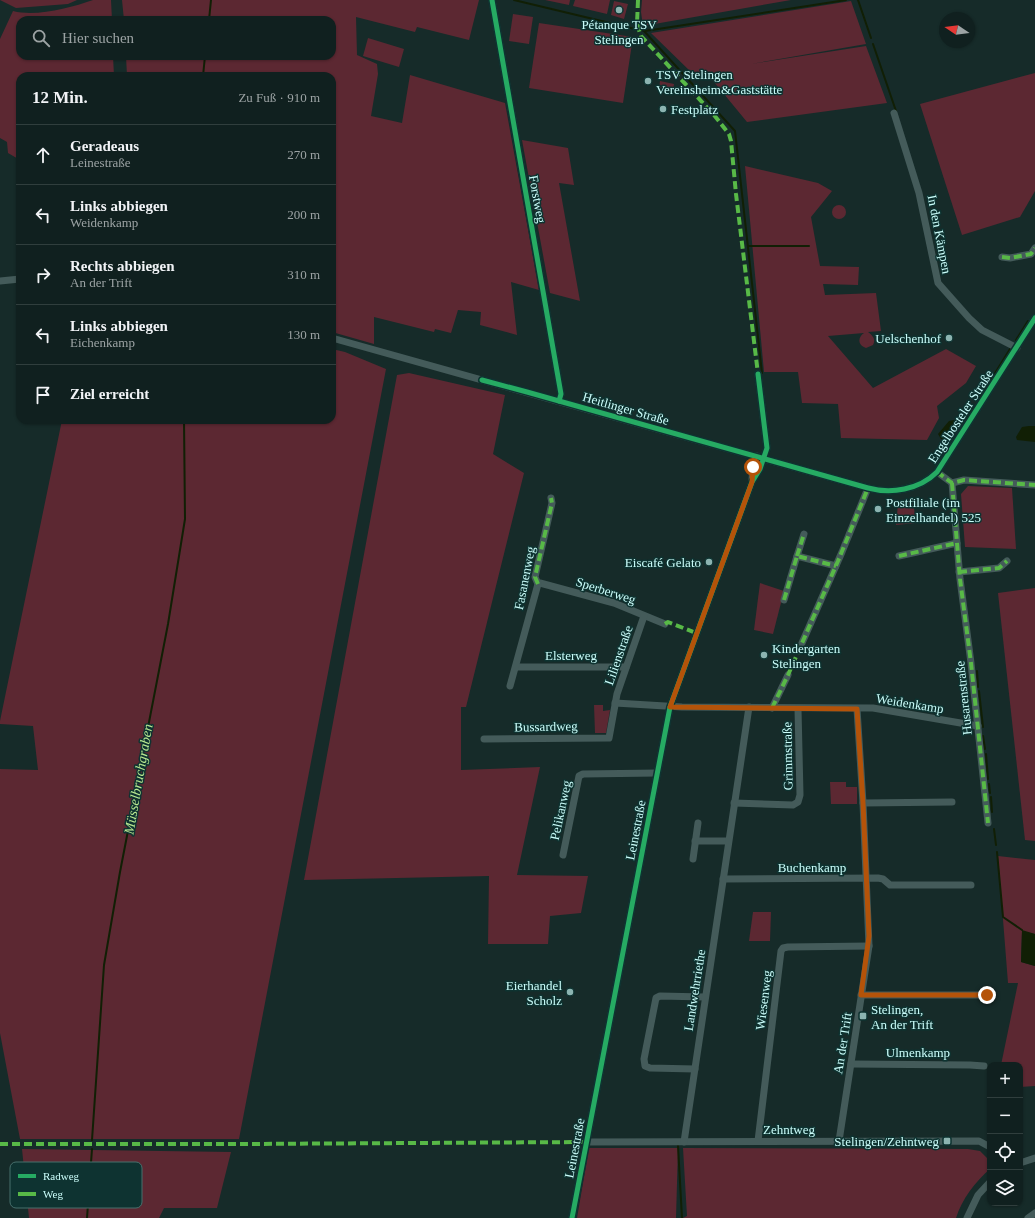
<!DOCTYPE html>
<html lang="de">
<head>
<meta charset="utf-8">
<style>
	:root { --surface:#10201f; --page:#1e2d2c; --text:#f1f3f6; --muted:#9ca3a4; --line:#303e3d }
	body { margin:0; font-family:"Times New Roman",serif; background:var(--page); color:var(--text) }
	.controls { position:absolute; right:12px; bottom:12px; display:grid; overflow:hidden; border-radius:8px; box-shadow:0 1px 3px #0004 }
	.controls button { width:36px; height:36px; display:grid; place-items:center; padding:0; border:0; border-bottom:1px solid var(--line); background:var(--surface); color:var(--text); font:20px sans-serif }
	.compass { position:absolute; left:939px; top:12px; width:36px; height:36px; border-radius:50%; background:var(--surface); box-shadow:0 1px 3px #0004; rotate:283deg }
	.stop { position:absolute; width:12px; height:12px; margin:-9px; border:3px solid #b45309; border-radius:50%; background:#fff }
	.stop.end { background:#b45309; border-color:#fff; box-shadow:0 1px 4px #0008 }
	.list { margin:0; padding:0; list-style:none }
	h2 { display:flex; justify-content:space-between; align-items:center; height:52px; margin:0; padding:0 16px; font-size:17px }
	h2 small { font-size:13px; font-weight:400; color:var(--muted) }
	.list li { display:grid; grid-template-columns:26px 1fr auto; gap:12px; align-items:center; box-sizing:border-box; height:60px; padding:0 16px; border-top:1px solid var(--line) }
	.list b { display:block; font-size:15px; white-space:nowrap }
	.list p { margin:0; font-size:13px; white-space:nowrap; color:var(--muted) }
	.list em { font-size:13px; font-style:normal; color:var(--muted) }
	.icon { flex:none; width:22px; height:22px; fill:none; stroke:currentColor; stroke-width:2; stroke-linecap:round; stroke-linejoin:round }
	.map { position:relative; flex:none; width:1035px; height:1218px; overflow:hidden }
	.search { position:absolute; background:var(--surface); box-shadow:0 1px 3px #0004; left:16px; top:16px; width:320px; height:44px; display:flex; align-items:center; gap:10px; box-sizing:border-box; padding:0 14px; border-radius:12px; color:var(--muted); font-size:15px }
	.panel { position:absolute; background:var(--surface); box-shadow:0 1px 3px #0004; left:16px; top:72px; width:320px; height:352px; border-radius:12px }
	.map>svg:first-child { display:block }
	.green { fill:#5c2832 }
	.water { fill:#111f05 }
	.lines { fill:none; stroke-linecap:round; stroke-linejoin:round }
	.stream { stroke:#111f05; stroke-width:2 }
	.minor { stroke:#445b5a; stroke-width:7 }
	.quiet { stroke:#58b947; stroke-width:4; stroke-dasharray:8 4; stroke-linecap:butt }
	.cycleway-casing { stroke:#0e3331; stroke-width:8 }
	.cycleway { stroke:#26ab63; stroke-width:5 }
	.route { stroke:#b45309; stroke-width:5 }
	.poi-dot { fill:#8cb4b1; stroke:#0e3331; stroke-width:1.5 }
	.labels { text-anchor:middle; stroke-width:3; stroke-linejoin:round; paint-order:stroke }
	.poi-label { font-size:13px; fill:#cbfdfa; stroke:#0e3331; text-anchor:start }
	.street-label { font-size:13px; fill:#cbfdfa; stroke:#0e3331 }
	.water-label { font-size:14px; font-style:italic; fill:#bae891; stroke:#0e3331 }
	.key { fill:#0e3331; stroke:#47706d; stroke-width:1 }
	.key-label { font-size:11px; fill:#cbfdfa }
</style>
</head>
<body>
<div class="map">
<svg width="1035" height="1218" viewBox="0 0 1035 1218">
	<rect width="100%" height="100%" fill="#162b29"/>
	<g class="green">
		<polygon points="0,0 77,0 68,4 16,8"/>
		<path d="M93,0H111L112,20H20V56H113L114,76H20V160L8,153L7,142L0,138V39L13,11C36,17 70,8 93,0Z"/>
		<polygon points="122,0 479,0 469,40 417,27 415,32 356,17 357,55 377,64 378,74 371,116 402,123 410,75 505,103 539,290 511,282 517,335 480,325 481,312 458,310 451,333 435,329 434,332 374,317 374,344 332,332 332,76 127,76 126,56 332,56 332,20 124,20"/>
		<polygon points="545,0 570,0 569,5"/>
		<polygon points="575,0 610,0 607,14 573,6"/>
		<polygon points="642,0 791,0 643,26 641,12"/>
		<polygon points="614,1 628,4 624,19 611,15"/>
		<polygon points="851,1 866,44 751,64 866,46 887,103 747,122 705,71 692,73 651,33"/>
		<polygon points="513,14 533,17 529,44 509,41"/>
		<polygon points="539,23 633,37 623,103 529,88"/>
		<polygon points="368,38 404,49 399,67 363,56"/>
		<polygon points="1035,73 1035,191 1020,217 962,235 920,104"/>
		<polygon points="660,81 674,84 673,91 659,89"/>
		<polygon points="522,140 568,148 574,185 559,183 580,301 550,293"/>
		<path d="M745,166L818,183L832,191L811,217L820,266L859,267L858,285L823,284L825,295L876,293L881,331L868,332C873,336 876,339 873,345L866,348C857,345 858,337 864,333L828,336L873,388L946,349L976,366L966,383L937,406L939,418L927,440L841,438L838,404L802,403L798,372H764Z"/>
		<circle cx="839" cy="212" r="7"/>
		<polygon points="332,349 345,352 386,369 239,1139 20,1139 0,1033 0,769 38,770 33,726 0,724 0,721 62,420 332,420"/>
		<polygon points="409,373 505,395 493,454 524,473 466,707 461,707 461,770 540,767 517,875 588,876 581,913 550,916 548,944 488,944 489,876 304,880 397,375"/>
		<polygon points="968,486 1012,488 1016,549 965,547 961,494"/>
		<polygon points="913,501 916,523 896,525 898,504"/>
		<polygon points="760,583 784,591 773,634 754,630"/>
		<polygon points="1035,588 1035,841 1025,840 998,593"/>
		<polygon points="594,705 603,705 603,711 610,710 606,733 595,733"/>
		<polygon points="830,782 846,782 846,787 857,787 857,804 831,804"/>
		<polygon points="998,856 1035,860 1035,934 1022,931 1021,962 1035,966 1035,1086 1020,1087 1020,1065 1001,1065 1018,983 1008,983"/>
		<polygon points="753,912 771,912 770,941 749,941"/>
		<polygon points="589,1148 678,1148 676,1218 577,1218"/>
		<path d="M683,1148L968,1149L980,1151L990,1161V1169C975,1182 962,1199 956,1218H683L687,1216Z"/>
		<polygon points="22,1149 231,1152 217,1208 164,1208 159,1218 29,1218"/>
	</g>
	<g class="water">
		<path d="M955,420L959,423C957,430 953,436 947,441L941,439L938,434L949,421Z"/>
		<polygon points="1029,426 1035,426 1035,442 1017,440 1016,437 1022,427"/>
		<polygon points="1022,930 1035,934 1035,966 1021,962"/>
	</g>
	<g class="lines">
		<g class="stream">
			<polyline points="514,0 635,29"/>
			<polyline points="858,0 871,38"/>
			<polyline points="209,20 211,0"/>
			<polyline points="642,30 644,31 735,131 762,373"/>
			<polyline points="645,31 846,0"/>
			<polyline points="873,44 896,111"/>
			<polyline points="203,76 205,56"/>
			<polyline points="749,246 809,246"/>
			<polyline points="1016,340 1028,321"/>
			<polyline points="979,399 1010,349"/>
			<polyline points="966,418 973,407"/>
			<polyline points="977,671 978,687"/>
			<polyline points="979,691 983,727"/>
			<polyline points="983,736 985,749"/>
			<polyline points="986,754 988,779"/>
			<polyline points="989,784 990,793"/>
			<polyline points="991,797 992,812"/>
			<polyline points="994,829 996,845"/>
			<polyline points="997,852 1003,917 1022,930"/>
			<polyline points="92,1140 104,965 120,872 168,624 185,519 184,420"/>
			<polyline points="678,1146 682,1218"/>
			<polyline points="87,1218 92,1149"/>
		</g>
		<g class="minor">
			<polyline points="492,0 561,394 559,401"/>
			<polyline points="894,113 919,193 938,283 969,318 982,330 1017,348"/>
			<polyline points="1002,257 1010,258 1031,254 1035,248"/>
			<polyline points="0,281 20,279"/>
			<path d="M332,338L868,488C891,494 919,490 937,472L1035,318"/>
			<polyline points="937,472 952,483 964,480 1035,485"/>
			<polyline points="752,480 753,467 757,456"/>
			<polyline points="952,483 960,579 971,663 988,823"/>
			<polyline points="797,556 804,534"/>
			<polyline points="899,556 957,543"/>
			<polyline points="959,572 999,568 1007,561"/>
			<polyline points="538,584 540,583 614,603 665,624"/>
			<polyline points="784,600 797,556 836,566"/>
			<polyline points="802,643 842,552 868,488"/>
			<polyline points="516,667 626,667"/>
			<polyline points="510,686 538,584 535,577 552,503 551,498"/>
			<polyline points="615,703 682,707 873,708 978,726"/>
			<polyline points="772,708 788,675"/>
			<polyline points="484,739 609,738 617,694 644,616"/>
			<polyline points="734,803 793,805 798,802 800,795 798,709"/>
			<polyline points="863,803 952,802"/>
			<polyline points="695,841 728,841"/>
			<polyline points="563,855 579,776 583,774 657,773"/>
			<polyline points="693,859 698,823"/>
			<polyline points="723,879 878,878 883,879 890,885 971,885"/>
			<polyline points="861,995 987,995"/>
			<polyline points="851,1064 970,1065 984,1066"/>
			<polyline points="695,1069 650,1068 645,1066 644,1059 656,998 660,996 705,997"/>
			<polyline points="758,1141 781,951 783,948 788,947 869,946"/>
			<polyline points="839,1141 869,946 863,803 857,709"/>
			<polyline points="586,1142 979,1141 990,1147"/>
			<polyline points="684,1142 749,707"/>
			<polyline points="1020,1163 1035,1158"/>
			<polyline points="572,1218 670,707 752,482 760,469 767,448 758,374"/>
			<polyline points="967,1218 978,1195 990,1182"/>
			<polyline points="1028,1218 1035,1213"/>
		</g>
		<g class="quiet">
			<polyline points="638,0 637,24 641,36 714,115 729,134 731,141 736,194 758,374"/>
			<polyline points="1002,257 1010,258 1031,254 1035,248"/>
			<polyline points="937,472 952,483 964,480 1035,485"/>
			<polyline points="952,483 960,579 971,663 988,823"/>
			<polyline points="797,556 804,534"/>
			<polyline points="899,556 957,543"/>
			<polyline points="959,572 999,568 1007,561"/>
			<polyline points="538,584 535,577 552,503 551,498"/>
			<polyline points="784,600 797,556 836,566"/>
			<polyline points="665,624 668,622 696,633"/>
			<polyline points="772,708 788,675 838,561 868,488"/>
			<polyline points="0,1144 243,1144 586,1142"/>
		</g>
		<defs>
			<g id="cycleway">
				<polyline points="492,0 561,394 559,401"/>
				<path d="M482,380L527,392L868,488C891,494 919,490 937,472L1035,318"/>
				<polyline points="572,1218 670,707 752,482 760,469 767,448 758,374"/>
			</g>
		</defs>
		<use href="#cycleway" class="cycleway-casing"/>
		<use href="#cycleway" class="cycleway"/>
	</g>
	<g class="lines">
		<polyline class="route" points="753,467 752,482 670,707 857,709 863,803 869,936 861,995 987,995"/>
	</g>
	<g class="poi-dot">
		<circle cx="619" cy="10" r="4"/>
		<circle cx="648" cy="81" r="4"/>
		<circle cx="663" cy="109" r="4"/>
		<circle cx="949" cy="338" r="4"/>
		<circle cx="878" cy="509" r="4"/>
		<circle cx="709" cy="562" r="4"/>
		<circle cx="764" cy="655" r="4"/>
		<circle cx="570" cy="992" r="4"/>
		<rect x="859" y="1012" width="8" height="8" rx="2"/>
		<rect x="943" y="1137" width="8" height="8" rx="2"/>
	</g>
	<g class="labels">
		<g class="poi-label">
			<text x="619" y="29" text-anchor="middle">Pétanque TSV<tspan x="619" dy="15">Stelingen</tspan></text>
			<text x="656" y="79">TSV Stelingen<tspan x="656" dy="15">Vereinsheim&amp;Gaststätte</tspan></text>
			<text x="671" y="114">Festplatz</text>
			<text x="941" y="343" text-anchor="end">Uelschenhof</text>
			<text x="886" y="507">Postfiliale (im<tspan x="886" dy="15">Einzelhandel) 525</tspan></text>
			<text x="701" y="567" text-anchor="end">Eiscafé Gelato</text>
			<text x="772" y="653">Kindergarten<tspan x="772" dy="15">Stelingen</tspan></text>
			<text x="562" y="990" text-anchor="end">Eierhandel<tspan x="562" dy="15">Scholz</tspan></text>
			<text x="871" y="1014">Stelingen,<tspan x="871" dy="15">An der Trift</tspan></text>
			<text x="939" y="1146" text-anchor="end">Stelingen/Zehntweg</text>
		</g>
		<g class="street-label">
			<text transform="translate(538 199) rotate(80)" y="5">Forstweg</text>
			<text transform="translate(940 234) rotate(79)" y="5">In den Kämpen</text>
			<text transform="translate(626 408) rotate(16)" y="5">Heitlinger Straße</text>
			<text transform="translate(960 416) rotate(-57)" y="5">Engelbosteler Straße</text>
			<text transform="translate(524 578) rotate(-79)" y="5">Fasanenweg</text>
			<text transform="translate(606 590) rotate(18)" y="5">Sperberweg</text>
			<text x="571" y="660">Elsterweg</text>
			<text transform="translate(618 655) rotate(-71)" y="5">Lilienstraße</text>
			<text transform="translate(963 698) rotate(-96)" y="5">Husarenstraße</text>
			<text transform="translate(910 703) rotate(9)" y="5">Weidenkamp</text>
			<text transform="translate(546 726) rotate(-1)" y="5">Bussardweg</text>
			<text transform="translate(787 756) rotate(-91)" y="5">Grimmstraße</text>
			<text transform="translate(560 810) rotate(-78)" y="5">Pelikanweg</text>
			<text transform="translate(635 830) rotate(-79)" y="5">Leinestraße</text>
			<text x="812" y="872">Buchenkamp</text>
			<text transform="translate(694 990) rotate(-81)" y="5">Landwehrriethe</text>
			<text transform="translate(763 1000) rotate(-83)" y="5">Wiesenweg</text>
			<text transform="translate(842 1043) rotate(-81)" y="5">An der Trift</text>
			<text x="918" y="1057">Ulmenkamp</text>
			<text x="789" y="1134">Zehntweg</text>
			<text transform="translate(574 1148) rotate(-79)" y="5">Leinestraße</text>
		</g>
		<g class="water-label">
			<text transform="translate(138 779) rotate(-80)" y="5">Müsselbruchgraben</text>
		</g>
	</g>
	<rect x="10" y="1162" width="132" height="46" rx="6" class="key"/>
	<rect x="18" y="1174" width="18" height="4" fill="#26ab63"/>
	<rect x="18" y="1192" width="18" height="4" fill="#58b947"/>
	<g class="key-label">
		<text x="43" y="1180">Radweg</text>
		<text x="43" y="1198">Weg</text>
	</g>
</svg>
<div class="controls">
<button>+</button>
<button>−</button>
<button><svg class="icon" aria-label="locate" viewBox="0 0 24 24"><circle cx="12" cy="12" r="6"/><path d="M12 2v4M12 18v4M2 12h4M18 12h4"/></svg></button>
<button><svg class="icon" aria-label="layers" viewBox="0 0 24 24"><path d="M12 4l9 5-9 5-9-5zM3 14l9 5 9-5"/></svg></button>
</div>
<svg class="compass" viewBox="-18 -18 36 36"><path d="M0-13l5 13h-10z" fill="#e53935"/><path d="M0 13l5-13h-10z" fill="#9ca3a4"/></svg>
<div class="stop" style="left:753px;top:467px"></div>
<div class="stop end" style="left:987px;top:995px"></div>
<div class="search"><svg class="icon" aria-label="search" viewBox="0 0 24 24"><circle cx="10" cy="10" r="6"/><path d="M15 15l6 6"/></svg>Hier suchen</div>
<section class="panel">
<h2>12 Min.<small>Zu Fuß · 910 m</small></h2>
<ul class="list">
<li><svg class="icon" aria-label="ahead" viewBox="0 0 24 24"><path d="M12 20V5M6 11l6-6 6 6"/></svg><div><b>Geradeaus</b><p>Leinestraße</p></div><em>270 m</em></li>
<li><svg class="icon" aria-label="left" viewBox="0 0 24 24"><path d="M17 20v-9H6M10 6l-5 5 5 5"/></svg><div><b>Links abbiegen</b><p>Weidenkamp</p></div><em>200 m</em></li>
<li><svg class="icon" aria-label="right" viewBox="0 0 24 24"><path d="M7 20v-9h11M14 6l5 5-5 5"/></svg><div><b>Rechts abbiegen</b><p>An der Trift</p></div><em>310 m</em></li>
<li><svg class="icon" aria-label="left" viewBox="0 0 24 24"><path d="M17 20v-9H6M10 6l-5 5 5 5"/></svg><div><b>Links abbiegen</b><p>Eichenkamp</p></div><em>130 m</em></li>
<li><svg class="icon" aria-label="arrive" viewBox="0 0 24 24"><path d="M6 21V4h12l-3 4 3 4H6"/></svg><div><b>Ziel erreicht</b></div></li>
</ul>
</section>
</div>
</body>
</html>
